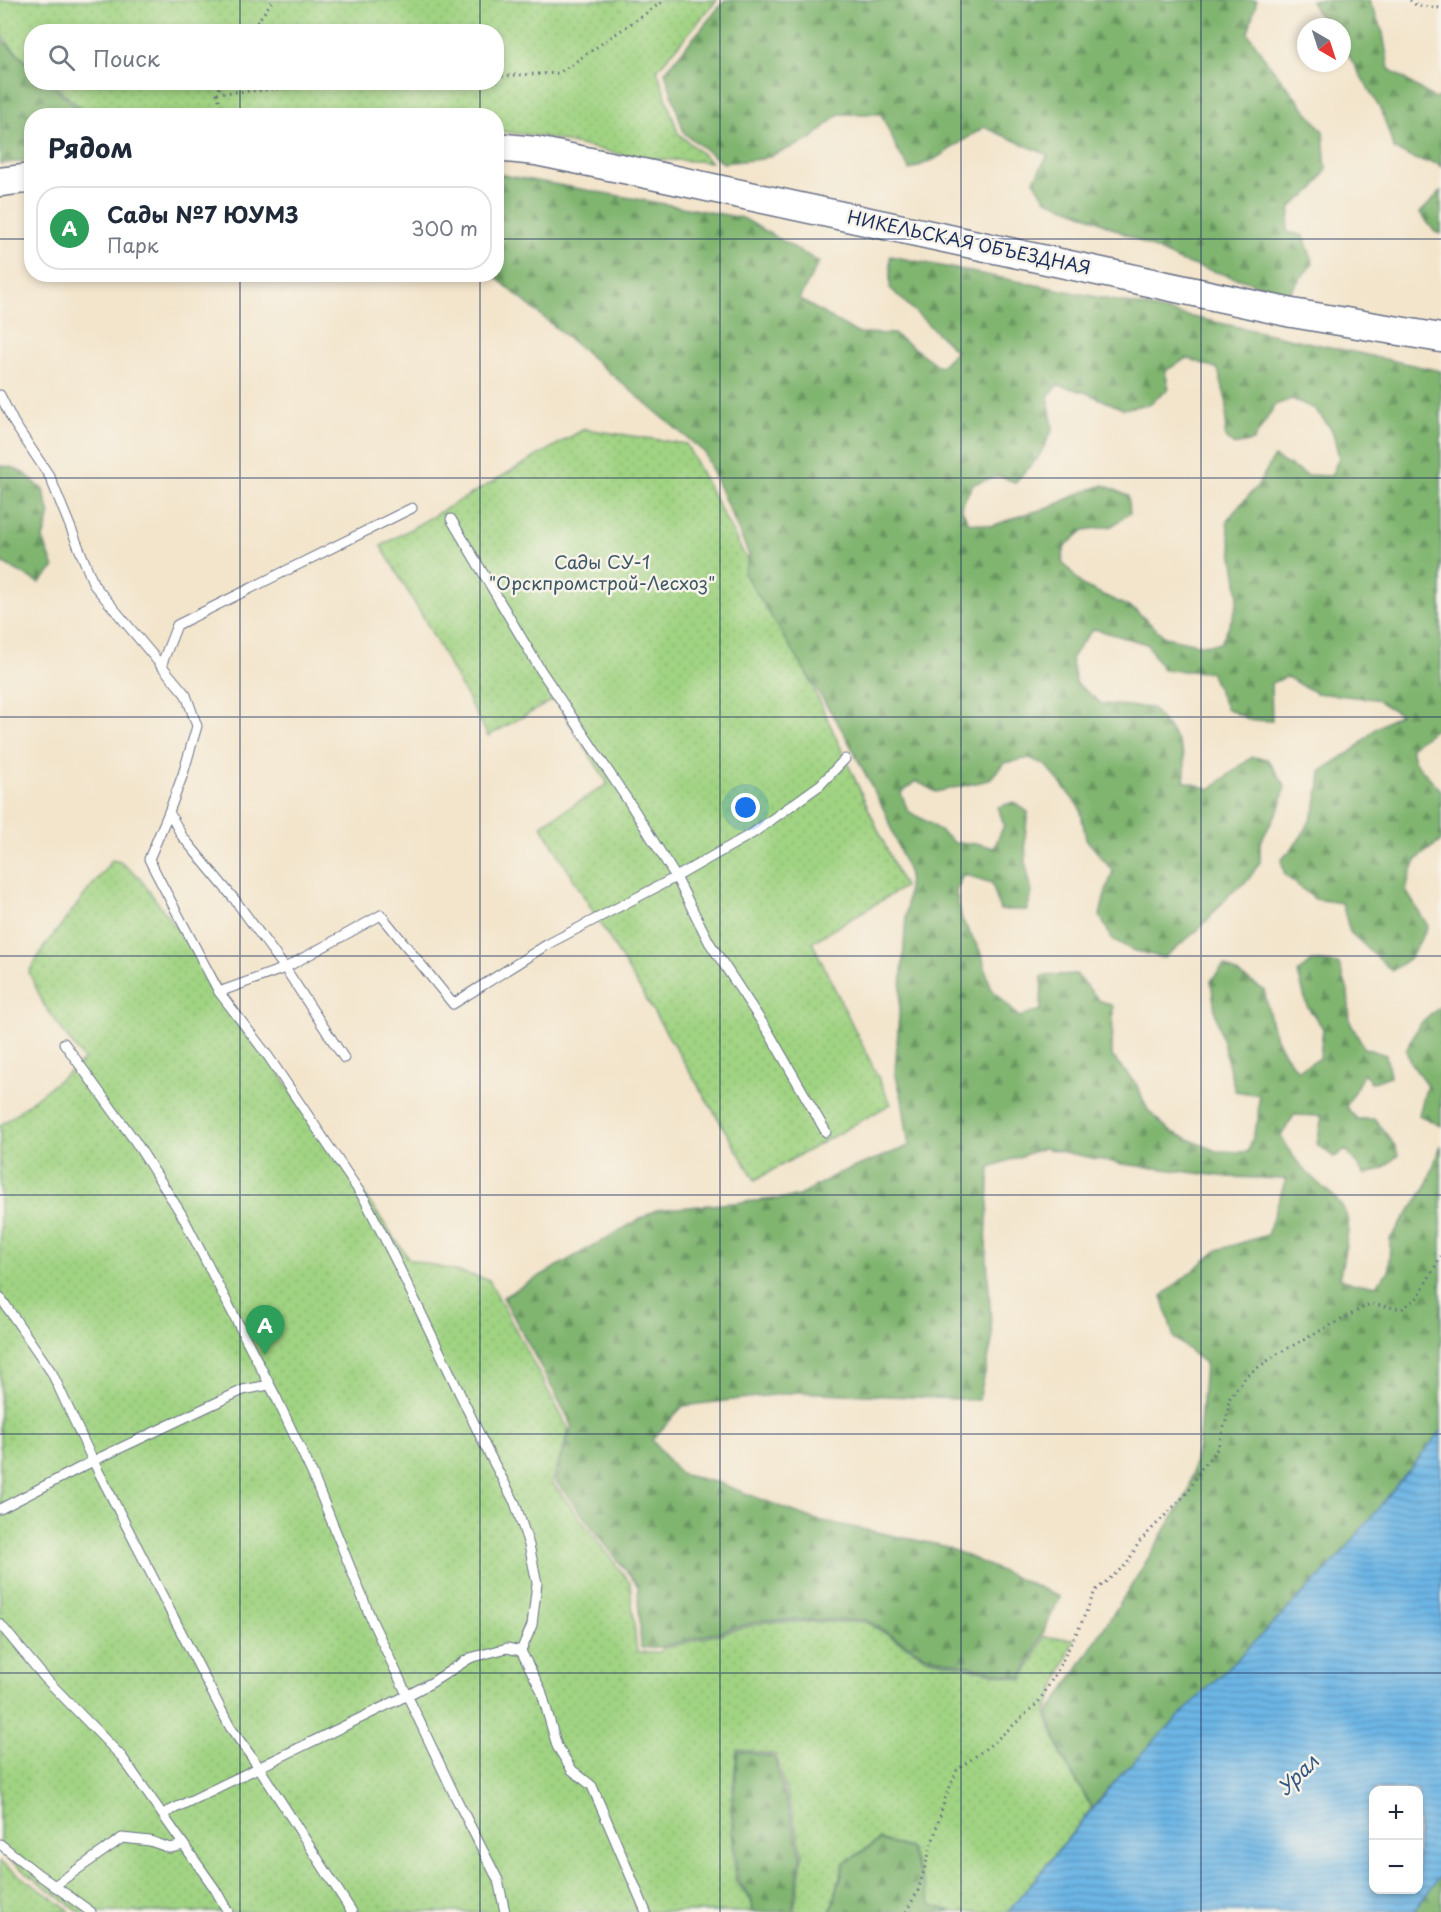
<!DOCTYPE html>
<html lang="ru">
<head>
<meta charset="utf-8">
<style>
	:root { --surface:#fff; --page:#f2f2f3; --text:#1f2937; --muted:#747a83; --line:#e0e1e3; --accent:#d1495b }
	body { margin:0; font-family:"Playpen Sans",sans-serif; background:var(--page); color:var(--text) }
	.controls { position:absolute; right:18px; bottom:18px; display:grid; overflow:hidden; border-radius:12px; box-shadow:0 3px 9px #0003 }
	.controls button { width:54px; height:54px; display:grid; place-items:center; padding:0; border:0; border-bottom:2px solid var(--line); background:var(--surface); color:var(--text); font:30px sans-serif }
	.compass { position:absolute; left:1297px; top:18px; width:54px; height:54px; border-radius:50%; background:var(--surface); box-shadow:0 3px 9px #0003; rotate:141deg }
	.you { position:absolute; left:746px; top:808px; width:21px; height:21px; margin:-15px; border:4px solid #fff; border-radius:50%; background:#1a73e8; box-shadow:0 0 0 9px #1a73e833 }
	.badge { display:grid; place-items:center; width:39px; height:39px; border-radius:50%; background:var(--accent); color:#fff; font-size:20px; font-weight:700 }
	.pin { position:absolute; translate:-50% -50px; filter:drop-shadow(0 2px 3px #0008) }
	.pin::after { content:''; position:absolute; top:32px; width:21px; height:18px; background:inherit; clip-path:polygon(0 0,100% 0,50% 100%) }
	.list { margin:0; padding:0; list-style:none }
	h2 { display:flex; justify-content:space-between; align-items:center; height:78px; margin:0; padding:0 24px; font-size:26px }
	h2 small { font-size:20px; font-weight:400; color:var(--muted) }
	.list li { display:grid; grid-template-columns:39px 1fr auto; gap:18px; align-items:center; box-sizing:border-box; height:84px; margin:0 12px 12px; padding:0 12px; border:2px solid var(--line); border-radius:24px }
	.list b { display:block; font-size:22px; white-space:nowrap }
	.list p { margin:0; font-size:20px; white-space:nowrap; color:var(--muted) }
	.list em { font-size:20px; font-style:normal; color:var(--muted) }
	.icon { flex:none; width:33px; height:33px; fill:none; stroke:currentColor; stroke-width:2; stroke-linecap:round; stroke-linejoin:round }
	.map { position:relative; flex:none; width:1441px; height:1912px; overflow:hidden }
	.search { position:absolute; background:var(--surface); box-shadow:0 3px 9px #0003; left:24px; top:24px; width:480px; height:66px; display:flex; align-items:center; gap:15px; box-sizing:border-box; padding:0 21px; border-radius:24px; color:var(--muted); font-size:22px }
	.panel { position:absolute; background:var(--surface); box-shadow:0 3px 9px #0003; left:24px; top:108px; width:480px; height:174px; border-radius:24px }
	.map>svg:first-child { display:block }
	.grass { fill:url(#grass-dots); stroke:#5e8170; stroke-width:1.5 }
	.forest { fill:url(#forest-firs); stroke:#4e7267; stroke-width:1.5; fill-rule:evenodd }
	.water { fill:url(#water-rules); stroke:#4472a2; stroke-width:1.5; fill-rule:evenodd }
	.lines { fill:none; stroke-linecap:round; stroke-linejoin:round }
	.lane-casing { stroke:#676f84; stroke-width:11 }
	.primary-casing { stroke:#676f84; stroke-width:31 }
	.path { stroke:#676f84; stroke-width:3; stroke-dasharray:1.5 4.5; stroke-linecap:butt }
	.lane { stroke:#fff; stroke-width:9 }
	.primary { stroke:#fff; stroke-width:28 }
	.grid { fill:none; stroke:#1b2f5e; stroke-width:1.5; stroke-opacity:0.55 }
	.labels { text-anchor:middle; stroke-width:5; stroke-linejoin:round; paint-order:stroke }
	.street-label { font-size:18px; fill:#1b2f5e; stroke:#f7f3e8 }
	.park-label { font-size:18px; fill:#3c5867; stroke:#f7f3e8 }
	.water-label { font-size:20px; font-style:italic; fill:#345886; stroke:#f7f3e8 }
</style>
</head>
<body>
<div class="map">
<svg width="1441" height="1912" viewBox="0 0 1441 1912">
	<defs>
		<pattern id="grass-dots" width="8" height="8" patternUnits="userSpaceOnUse" patternTransform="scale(1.5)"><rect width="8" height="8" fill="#a0d382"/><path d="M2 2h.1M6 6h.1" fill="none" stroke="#89b573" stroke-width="1.8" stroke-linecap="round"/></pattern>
		<pattern id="forest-firs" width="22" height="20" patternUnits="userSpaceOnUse" patternTransform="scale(1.5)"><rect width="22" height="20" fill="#80b570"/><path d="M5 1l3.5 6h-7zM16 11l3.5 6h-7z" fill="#68945f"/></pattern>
		<pattern id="water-rules" width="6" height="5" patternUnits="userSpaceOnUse" patternTransform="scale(1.5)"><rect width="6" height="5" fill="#6db6e5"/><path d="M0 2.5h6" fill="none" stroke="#5994bd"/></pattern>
	</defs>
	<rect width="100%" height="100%" fill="#f7f3e8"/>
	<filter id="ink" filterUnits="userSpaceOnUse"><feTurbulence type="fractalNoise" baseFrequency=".0167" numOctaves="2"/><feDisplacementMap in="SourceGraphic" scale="12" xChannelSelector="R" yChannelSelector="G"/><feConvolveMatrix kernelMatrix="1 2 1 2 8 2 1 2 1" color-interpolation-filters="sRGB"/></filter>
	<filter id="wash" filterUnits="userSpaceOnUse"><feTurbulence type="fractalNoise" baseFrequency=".008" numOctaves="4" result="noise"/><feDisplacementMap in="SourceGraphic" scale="24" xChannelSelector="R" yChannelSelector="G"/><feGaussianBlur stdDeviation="1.35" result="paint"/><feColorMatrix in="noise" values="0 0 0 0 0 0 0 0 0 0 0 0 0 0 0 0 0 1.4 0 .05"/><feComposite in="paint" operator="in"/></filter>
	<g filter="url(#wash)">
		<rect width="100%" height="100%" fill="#f3e5cc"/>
		<g class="grass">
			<path d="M0,0H717L657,70L678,133L711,162L637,158L540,136L497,131L496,116L89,115L52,83L496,82V32H32L31,65C1,38 0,41 0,0Z"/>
			<polygon points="584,429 686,444 808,676 904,887 812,942 891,1104 755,1180 541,825 608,784 555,699 488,736 423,617 381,546"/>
			<polygon points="112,860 120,862 138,876 200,960 409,1259 489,1280 569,1430 552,1482 630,1583 637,1652 661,1652 661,1649 766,1622 866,1622 926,1658 1023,1680 1044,1637 1074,1639 1046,1713 1062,1758 1092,1808 1008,1912 955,1912 932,1905 910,1848 880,1839 844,1863 830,1912 794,1912 803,1853 776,1755 737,1749 731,1807 735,1881 751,1900 751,1912 79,1912 0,1853 0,1126 84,1060 44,1005 29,972 44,947"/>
			<polygon points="0,1862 65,1907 69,1912 0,1912"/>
		</g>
		<g class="forest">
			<polygon points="725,0 937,0 940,3 960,0 1257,0 1248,33 1268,63 1323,131 1326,170 1314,189 1291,207 1287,232 1304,236 1313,263 1288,294 1180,261 1082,213 1046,200 1034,180 1048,155 984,127 935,159 910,170 898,151 881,114 839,114 810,140 762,159 723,163 684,133 665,72"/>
			<polygon points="1311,0 1369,0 1383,33 1389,69 1435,99 1441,96 1441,168 1439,164 1417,160 1394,149 1382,112 1342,44 1342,27 1329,27 1317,13"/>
			<polygon points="0,33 3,41 31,67 32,82 49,83 86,115 32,116 31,160 0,164"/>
			<path d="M497,174L743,218L819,262L799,299L857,333L894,334L940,367L956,351L890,288V256L1132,304L1441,371V734L1437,728L1411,747L1414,761L1441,790V841C1416,857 1412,861 1406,891L1428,926L1411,957L1392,971L1350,932L1342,903L1315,899L1285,875L1281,860C1308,834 1319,809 1321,771L1355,749L1375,729L1400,714L1375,699L1316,693L1287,677L1271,683L1272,721L1250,720L1226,708L1210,672L1163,670L1147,644L1094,629L1082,642L1071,659L1076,683L1102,704L1152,708C1171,731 1190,749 1184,781L1210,789L1252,757L1267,759L1285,785L1281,805L1260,843V862L1248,880L1230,894L1200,928L1164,958L1132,950L1112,939L1100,916L1105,894L1113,871L1086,839L1080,808L1047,766L1030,758L1004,763L989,780L936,792L916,781L901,793L908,811L931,824L955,843L980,844L994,848L1004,825L998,807L1014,802L1028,812L1025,837L1026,865L1032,892L1027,910H1000L992,883L963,874L956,892L962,920L982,954L990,987L1019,1017L1041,1010L1042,976L1076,974L1099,1000L1113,1006L1112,1056L1136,1084L1148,1110L1170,1131L1216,1151L1248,1152L1258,1120L1259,1095L1235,1091L1215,1011L1211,981L1224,965L1264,990C1272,1023 1272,1045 1298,1070L1320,1058L1323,1028L1307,1006L1298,973L1312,961L1339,964L1348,991L1350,1022L1364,1048L1386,1055L1390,1076L1371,1083L1364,1073L1346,1107L1357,1119H1375L1395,1146L1398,1155L1383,1168L1365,1175L1346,1150L1334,1157L1317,1144L1322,1116L1294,1115L1281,1136C1290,1155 1302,1169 1318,1183C1333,1197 1343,1199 1348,1222C1350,1233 1341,1264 1340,1278L1355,1284L1376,1285L1389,1271L1390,1239L1425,1189L1441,1145V1431L1334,1563L1122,1773L1092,1808L1063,1757L1048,1714L1135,1580L1189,1491L1199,1440L1205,1363L1174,1338L1162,1296L1218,1250L1267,1235L1286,1179L1229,1177L1122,1164L1044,1148L990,1167L986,1243L992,1341L979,1400L798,1392L683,1406L652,1440L680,1474L719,1483L813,1519L944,1546L1060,1597L1022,1678L926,1656L866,1620H765L661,1647L641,1648L638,1586L555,1480L572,1425L503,1297L656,1210L797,1197L837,1174L909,1146L902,1099L895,1072L909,875L885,812L844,733L744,573L749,555L704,452L493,275L496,274ZM1187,358L1218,369L1227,404L1225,437L1234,445L1253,441L1275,405L1292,399L1315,409L1332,430L1339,457L1331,476L1306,475L1274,457L1258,485L1227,520C1229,543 1241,584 1237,604C1234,617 1226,630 1221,643L1202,645L1165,637L1135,610L1082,585L1062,561L1065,546L1084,530L1112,526L1130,513L1128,496L1104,485L1083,492L1049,508L1025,514L992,526L968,522L961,507L973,484L999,476L1015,482L1038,458L1053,429L1048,396L1058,385L1084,392L1123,409L1149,404L1169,389L1165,371Z"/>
			<polygon points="1441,191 1441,234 1435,232 1420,213"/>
			<polygon points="0,466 11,467 27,475 43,490 50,514 43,539 54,568 39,583 0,561 0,493 2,492 0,489"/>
			<polygon points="1441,1006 1441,1126 1419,1115 1427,1085 1410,1062 1406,1050 1419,1025"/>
			<polygon points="738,1751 774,1757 801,1854 792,1912 752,1912 752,1899 737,1880 733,1807"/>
			<polygon points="880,1840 910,1849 932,1905 953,1912 831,1912 845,1863"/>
			<polygon points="1441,1875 1441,1912 1413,1912"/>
		</g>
		<path class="water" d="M1441,1431V1875L1413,1912H1008L1122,1773L1334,1563ZM1374,1790H1418V1890H1374Z"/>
	</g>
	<g filter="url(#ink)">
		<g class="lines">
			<defs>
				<g id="lane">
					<polyline points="0,395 14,423 50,477 94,585 186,695 197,726 183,774 169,812 182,836 235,900 285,968 344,1058"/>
					<polyline points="451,519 540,669 631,805 676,877 709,942 769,1033 826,1132"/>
					<polyline points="161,666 177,625 412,508"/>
					<polyline points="169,812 149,859 157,875 219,992 268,1056 365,1200 397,1263 485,1446 515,1503 529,1545 537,1583 532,1625 521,1651 541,1690 557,1746 572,1770 592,1786 646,1912"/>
					<polyline points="219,992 285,968 381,915 453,1004 548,944 676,877 753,833 820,785 845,759"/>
					<polyline points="64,1043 135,1141 182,1215 276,1397 312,1473 372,1621 455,1796 498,1880 505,1912"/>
					<polyline points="0,1297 52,1373 93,1461 230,1727 258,1766 352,1912"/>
					<polyline points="0,1509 93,1461 243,1390 269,1385"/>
					<polyline points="0,1624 45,1678 122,1757 215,1889 228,1912"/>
					<polyline points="163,1814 408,1695 431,1683 470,1658 507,1648 521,1651"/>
					<polyline points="0,1844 38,1874 91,1912"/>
					<polyline points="54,1886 122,1838 150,1841 170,1848 184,1845"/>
				</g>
				<g id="primary">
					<polyline points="496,147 536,151 624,169 1292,313 1441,338"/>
					<polyline points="0,182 32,178"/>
				</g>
			</defs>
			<use href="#lane" class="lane-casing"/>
			<use href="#primary" class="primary-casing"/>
			<g class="path">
				<polyline points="1410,0 1417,6 1441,8"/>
				<polyline points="250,32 273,0"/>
				<polyline points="496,76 559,73 665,0"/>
				<polyline points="222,82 217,93 224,116"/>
				<polyline points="217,93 391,82"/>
				<polyline points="906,1912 918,1891 945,1799 957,1770 993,1743 1038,1703 1056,1673 1081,1624 1095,1591 1127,1564 1139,1542 1189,1491 1200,1470 1217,1449 1227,1418 1229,1399 1247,1375 1279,1353 1370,1304 1402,1309 1418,1297 1441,1256"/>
			</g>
			<use href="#lane" class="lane"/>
			<use href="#primary" class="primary"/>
		</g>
	</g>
	<path class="grid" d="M240,0V32M480,0V32M720,0V1912M961,0V1912M1201,0V1912M240,82V116M480,82V116M0,239H32M496,239H1441M240,274V1912M480,274V1912M0,478H1441M0,717H1441M0,956H1441M0,1195H1441M0,1434H1441M0,1673H1441"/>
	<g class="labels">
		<g class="street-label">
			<text transform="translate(969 243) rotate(12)" y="6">НИКЕЛЬСКАЯ ОБЪЕЗДНАЯ</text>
		</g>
		<g class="park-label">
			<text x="602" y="569">Сады СУ-1<tspan x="602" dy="21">"Орскпромстрой-Лесхоз"</tspan></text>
		</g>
		<g class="water-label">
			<text transform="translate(1298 1775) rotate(-44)" y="7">Урал</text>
		</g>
	</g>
</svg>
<div class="controls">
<button>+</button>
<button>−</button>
</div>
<svg class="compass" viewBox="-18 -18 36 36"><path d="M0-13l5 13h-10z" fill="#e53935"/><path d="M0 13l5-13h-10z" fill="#747a83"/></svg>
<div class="you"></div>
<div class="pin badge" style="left:265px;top:1355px;background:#2e9e5b">A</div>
<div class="search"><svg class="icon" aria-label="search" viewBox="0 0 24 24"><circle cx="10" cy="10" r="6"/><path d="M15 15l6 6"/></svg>Поиск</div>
<section class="panel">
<h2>Рядом<small></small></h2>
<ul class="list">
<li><span class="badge" style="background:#2e9e5b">A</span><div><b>Сады №7 ЮУМЗ</b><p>Парк</p></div><em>300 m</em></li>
</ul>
</section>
</div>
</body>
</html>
